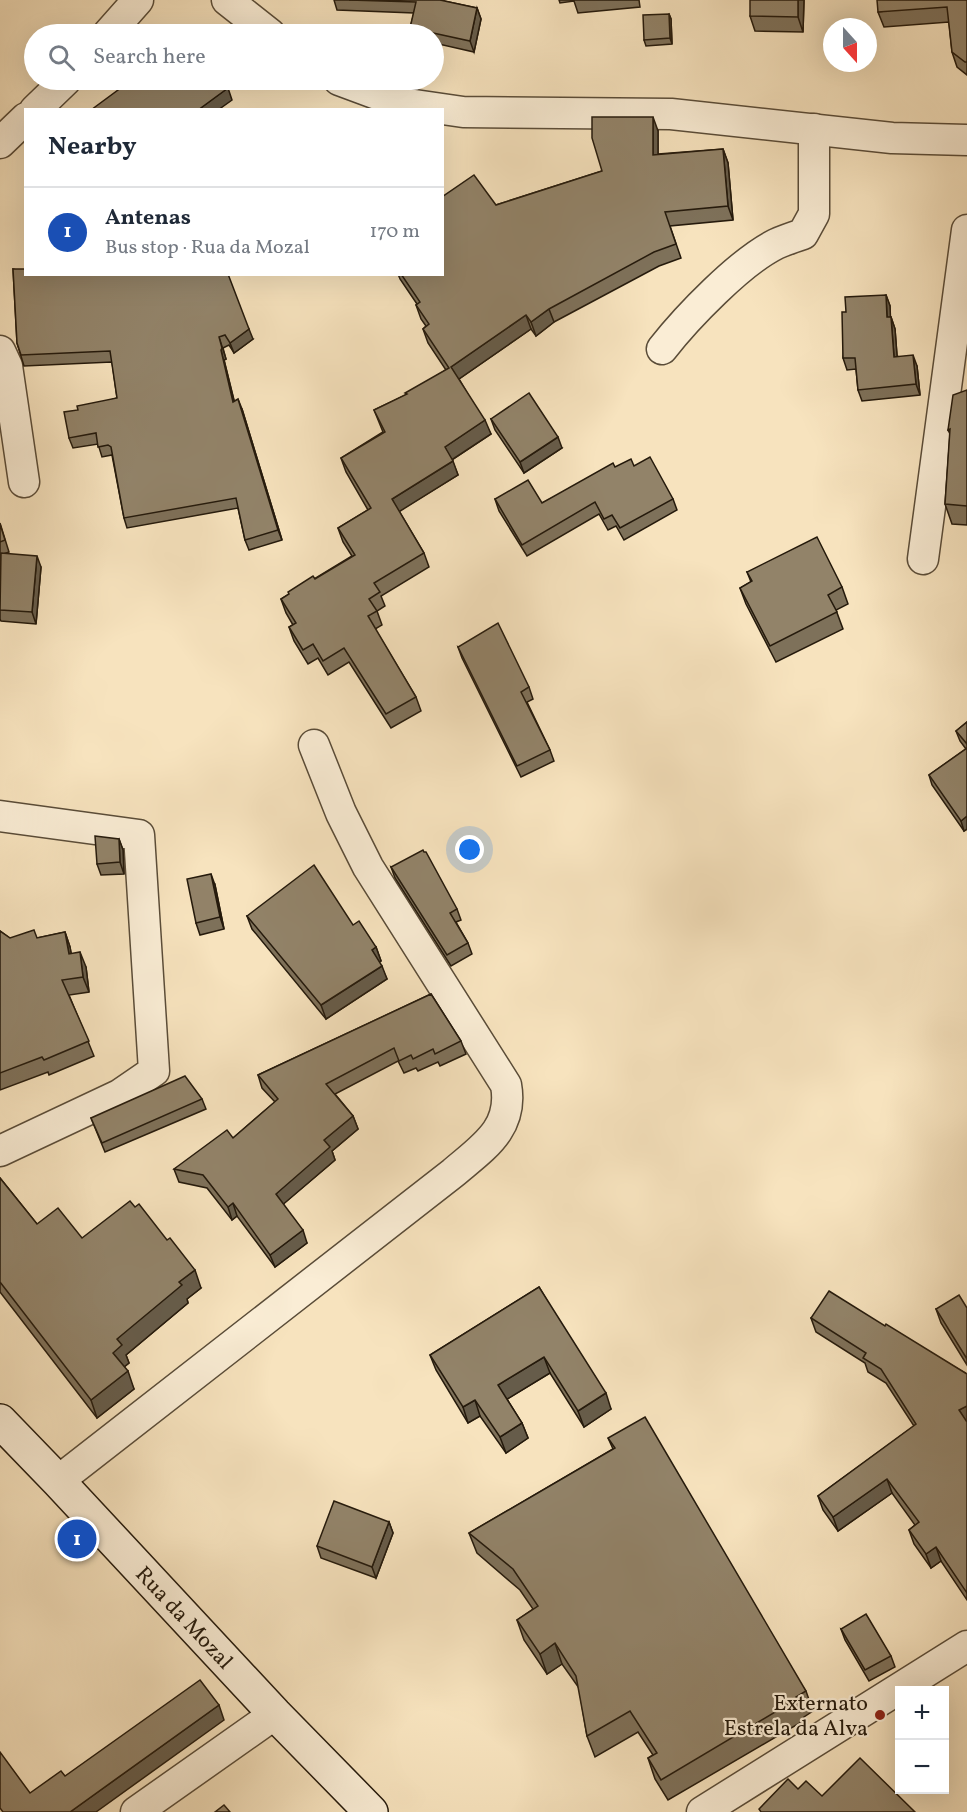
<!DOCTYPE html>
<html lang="en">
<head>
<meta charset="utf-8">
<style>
	:root { --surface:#fff; --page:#f2f2f3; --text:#1f2937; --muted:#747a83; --line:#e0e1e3; --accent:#8f2418 }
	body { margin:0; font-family:Vollkorn,serif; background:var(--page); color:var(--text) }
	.controls { position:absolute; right:18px; bottom:18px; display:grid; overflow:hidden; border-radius:0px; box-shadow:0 6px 24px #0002 }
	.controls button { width:54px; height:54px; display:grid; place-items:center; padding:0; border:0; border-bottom:2px solid var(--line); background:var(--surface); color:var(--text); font:30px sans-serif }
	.compass { position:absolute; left:823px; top:18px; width:54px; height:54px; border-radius:50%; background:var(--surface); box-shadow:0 6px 24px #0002; rotate:159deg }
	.you { position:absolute; left:470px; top:850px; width:21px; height:21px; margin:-15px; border:4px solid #fff; border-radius:50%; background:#1a73e8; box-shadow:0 0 0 9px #1a73e833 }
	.badge { display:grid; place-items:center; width:39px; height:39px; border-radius:50%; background:var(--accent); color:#fff; font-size:20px; font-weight:700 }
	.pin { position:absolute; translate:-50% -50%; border:3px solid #fff; box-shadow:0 2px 6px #0006 }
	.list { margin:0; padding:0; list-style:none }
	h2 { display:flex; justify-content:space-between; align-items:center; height:78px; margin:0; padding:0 24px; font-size:26px }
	h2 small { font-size:20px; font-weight:400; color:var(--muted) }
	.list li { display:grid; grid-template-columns:39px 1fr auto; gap:18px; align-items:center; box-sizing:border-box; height:90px; padding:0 24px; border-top:2px solid var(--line) }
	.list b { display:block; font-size:22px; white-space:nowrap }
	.list p { margin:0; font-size:20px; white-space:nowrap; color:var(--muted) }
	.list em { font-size:20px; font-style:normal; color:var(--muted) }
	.icon { flex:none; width:33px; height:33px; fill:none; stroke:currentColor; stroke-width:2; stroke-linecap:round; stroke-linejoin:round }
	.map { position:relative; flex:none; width:967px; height:1812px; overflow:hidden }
	.search { position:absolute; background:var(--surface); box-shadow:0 6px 24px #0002; left:24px; top:24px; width:420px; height:66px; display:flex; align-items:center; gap:15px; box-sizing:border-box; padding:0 21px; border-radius:33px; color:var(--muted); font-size:22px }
	.panel { position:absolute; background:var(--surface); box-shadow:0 6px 24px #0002; left:24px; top:108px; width:420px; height:168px; border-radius:0px }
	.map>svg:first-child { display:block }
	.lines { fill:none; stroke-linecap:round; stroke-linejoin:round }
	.street-casing { stroke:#5a4c38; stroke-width:33 }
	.secondary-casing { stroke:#251a0c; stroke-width:36 }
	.street { stroke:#faedd5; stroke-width:30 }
	.secondary { stroke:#faedd5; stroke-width:33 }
	.wall { fill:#7e715a; stroke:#251a0c; stroke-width:1.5 }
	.shaded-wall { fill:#665c4a; stroke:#251a0c; stroke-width:1.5 }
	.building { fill:#928369; stroke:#251a0c; stroke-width:1.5 }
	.poi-dot { fill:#8f2418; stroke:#faedd5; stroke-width:2 }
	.labels { text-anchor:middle; stroke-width:4.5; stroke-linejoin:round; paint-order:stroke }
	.street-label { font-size:22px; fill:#251a0c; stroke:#faedd5 }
	.poi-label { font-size:22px; fill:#251a0c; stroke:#faedd5; text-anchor:end }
</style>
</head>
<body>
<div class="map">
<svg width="967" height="1812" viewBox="0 0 967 1812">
	<rect width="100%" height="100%" fill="#f7e3be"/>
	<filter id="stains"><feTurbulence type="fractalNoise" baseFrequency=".00333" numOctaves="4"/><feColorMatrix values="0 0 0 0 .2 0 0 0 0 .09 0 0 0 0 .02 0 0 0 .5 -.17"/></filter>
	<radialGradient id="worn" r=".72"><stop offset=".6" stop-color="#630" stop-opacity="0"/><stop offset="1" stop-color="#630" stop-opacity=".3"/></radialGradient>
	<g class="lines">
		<defs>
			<g id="street">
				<polyline points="227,0 270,34"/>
				<polyline points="108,34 138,0"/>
				<polyline points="339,80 401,103 463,112 671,114 892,138 967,140"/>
				<polyline points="35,110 66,80"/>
				<polyline points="0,143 26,118"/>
				<path d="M662,349C687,317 740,262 776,244C785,240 794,237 803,234L814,214V129"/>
				<polyline points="0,351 7,366 24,482"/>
				<polyline points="923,559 967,230"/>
				<polyline points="0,816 139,835 154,1071 119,1095 0,1151"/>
				<path d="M58,1481L453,1173C482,1148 514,1129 506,1085L368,867L341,813L314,745"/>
				<polyline points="136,1812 275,1714"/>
				<polyline points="702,1812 967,1646"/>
			</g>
			<polyline id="secondary" points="0,1421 58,1481 275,1714 371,1812"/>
		</defs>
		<use href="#street" class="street-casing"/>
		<use href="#secondary" class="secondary-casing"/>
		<use href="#street" class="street"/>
		<use href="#secondary" class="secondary"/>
	</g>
	<g class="wall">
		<polygon points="334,0 444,0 444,1 477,8 481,19 474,52 434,43 434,34 413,34 410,28 414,13 337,10"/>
		<polygon points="559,0 639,0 640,7 578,13 574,1 560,3"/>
		<polygon points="804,0 803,32 755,31 750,16"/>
		<polygon points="967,0 967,75 957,67 952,52 949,22 884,27 878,12"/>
		<polygon points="669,14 671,19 672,44 646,46 644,40"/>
		<polygon points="658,131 658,154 723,149 728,163 733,220 670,226 681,258 659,266 554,322 536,336 531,329 459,379 491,434 452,460 458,475 399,511 424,553 429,567 381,596 385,606 377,611 382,625 375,629 416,697 421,711 391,728 349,662 328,675 318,658 308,664 294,641 289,627 293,625 286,613 281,599 352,556 343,542 338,528 368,510 346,472 341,458 383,432 374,410 406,395 446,370 428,343 423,329 426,326 421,319 416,305 417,304 400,279 398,274 442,274 496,205 602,171"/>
		<polygon points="13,269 253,339 234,353 229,345 223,348 226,359 224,360 234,401 242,409 282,540 249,550 245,540 238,508 127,528 124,518 112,455 102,457 98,444 73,448 69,438 78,410 117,398 112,362 24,366 17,343"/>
		<polygon points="886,295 890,306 890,317 891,317 895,329 897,356 917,366 920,395 862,401 858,390 856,369 847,370 843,358 846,312"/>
		<polygon points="967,390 967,525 952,524 945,504 950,434 948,430"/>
		<polygon points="491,419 562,448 524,473 495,430"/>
		<polygon points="634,466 673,499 677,510 624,540 616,526 608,530 599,514 527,556 499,511 495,499 542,503 615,467"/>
		<polygon points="0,523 9,552 3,554 41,567 36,624 1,621 0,619"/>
		<polygon points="747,572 842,587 848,604 836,610 843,629 776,662 746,604 740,588 751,582"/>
		<polygon points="458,647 529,687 533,699 527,702 550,750 554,761 521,777 462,658"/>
		<polygon points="967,722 967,829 964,831 932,785 929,775 966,749 960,741 956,731"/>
		<polygon points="119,839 123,850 124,874 101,875 97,864"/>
		<polygon points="391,867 457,909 461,920 456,922 468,943 472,954 451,966 395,878"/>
		<polygon points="215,885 224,929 200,935 196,923"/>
		<polygon points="247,916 376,947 381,961 379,962 387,979 326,1019 252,929"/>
		<polygon points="0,931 10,938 37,938 65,932 70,947 71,953 86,967 89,992 69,995 94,1056 49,1075 48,1072 0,1090"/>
		<polygon points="431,994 461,1041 466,1054 440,1066 438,1062 418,1071 416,1068 404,1073 398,1061 335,1094 353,1116 358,1129 332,1151 335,1160 283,1204 307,1243 275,1267 237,1216 232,1220 207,1188 179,1182 174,1169 233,1138 275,1102 262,1088 258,1075"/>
		<polygon points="202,1099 206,1109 105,1152 91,1118"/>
		<polygon points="0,1178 37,1224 82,1238 201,1288 187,1299 188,1303 126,1355 129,1363 124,1367 134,1389 97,1418 0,1292"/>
		<polygon points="539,1287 611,1409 584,1427 550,1373 507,1399 522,1423 528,1438 506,1453 480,1416 468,1423 436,1370 430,1355"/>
		<polygon points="967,1308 967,1365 941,1323 936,1309"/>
		<polygon points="811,1318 885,1326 967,1374 967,1600 941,1561 931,1568 914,1544 909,1530 915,1525 892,1493 838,1531 823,1510 818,1496 914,1426 886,1383 868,1372 865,1363 816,1332"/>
		<polygon points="608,1438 806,1691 813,1711 804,1717 805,1720 668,1800 655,1779 648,1758 653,1755 638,1732 595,1757 587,1736 579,1688 562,1664 547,1674 524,1640 517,1620 533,1609 520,1590 477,1553 469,1533 613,1449"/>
		<polygon points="389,1522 393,1533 376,1578 321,1558 317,1546"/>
		<polygon points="841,1629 891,1656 895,1667 869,1681 845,1640"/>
	</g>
	<g class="shaded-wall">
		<polygon points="798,0 804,0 803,32 798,17"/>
		<polygon points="477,8 481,19 474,52 470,41"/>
		<polygon points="669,14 671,19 672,44 670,38"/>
		<polygon points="228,88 232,100 218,110 198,110"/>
		<polygon points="653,117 658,131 658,169 653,155"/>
		<polygon points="723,149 728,163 733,220 728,206"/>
		<polygon points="886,295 890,306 891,329 887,317"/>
		<polygon points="549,309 554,322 536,336 531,322"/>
		<polygon points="526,315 531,329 456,381 451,367"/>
		<polygon points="891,317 895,329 898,368 894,357"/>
		<polygon points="249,329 253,339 234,353 230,343"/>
		<polygon points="219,337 226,359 224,360 237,412 233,402 221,350"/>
		<polygon points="913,355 917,366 920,395 916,384"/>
		<polygon points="238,399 242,409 282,540 278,530"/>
		<polygon points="485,420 491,434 450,461 445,447"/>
		<polygon points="558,437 562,448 524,473 520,462"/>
		<polygon points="453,461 458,475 397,513 392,499"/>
		<polygon points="37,556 41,567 36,624 32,612"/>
		<polygon points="967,816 967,829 964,831 961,821"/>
		<polygon points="119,839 123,850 124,874 120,862"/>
		<polygon points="211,874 215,885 224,929 220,917"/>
		<polygon points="65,932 70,947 74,969 69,954"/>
		<polygon points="376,947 381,961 377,963 372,950"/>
		<polygon points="80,952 86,967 89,992 83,977"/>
		<polygon points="382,966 387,979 326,1019 321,1005"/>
		<polygon points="353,1116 358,1129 332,1151 335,1160 280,1207 276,1194 324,1140"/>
		<polygon points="233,1203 237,1216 232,1220 228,1207"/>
		<polygon points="303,1230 307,1243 275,1267 270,1255"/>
		<polygon points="195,1270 201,1288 187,1299 188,1303 126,1355 129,1363 119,1371 113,1353 117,1339 179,1282"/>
		<polygon points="544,1357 550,1373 504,1401 498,1385"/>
		<polygon points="128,1371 134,1389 97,1418 91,1400"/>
		<polygon points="606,1393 611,1409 584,1427 578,1411"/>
		<polygon points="475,1400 480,1416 468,1423 463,1407"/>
		<polygon points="967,1406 967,1423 959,1410"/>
		<polygon points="522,1423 528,1438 506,1453 500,1437"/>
		<polygon points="887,1479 892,1493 838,1531 833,1517"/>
		<polygon points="389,1522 393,1533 376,1578 372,1567"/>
		<polygon points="936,1547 941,1561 931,1568 926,1554"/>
		<polygon points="555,1643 562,1664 547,1674 540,1654"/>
		<polygon points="219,1705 224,1720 96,1812 70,1812"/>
	</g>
	<g class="building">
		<polygon points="349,0 440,0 477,8 470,41 410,28 416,2"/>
		<polygon points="750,0 798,0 798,17 750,16"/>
		<polygon points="877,0 967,0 967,62 965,62 952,52 947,7 878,12"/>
		<polygon points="669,14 670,38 644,40 643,15"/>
		<polygon points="119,80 221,80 228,88 198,110 91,110 122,87"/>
		<polygon points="592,117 653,117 653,155 723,149 728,206 665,212 676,244 654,252 549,309 531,322 526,315 451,367 485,420 445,447 453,461 392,499 424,553 374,583 380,592 369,599 377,611 368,616 416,697 386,714 344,648 323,661 313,644 303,650 289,627 296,623 281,599 289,594 288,592 313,576 315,579 355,555 338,528 371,508 341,458 385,432 374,410 407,394 405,393 449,368 423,329 429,324 416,305 420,302 401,274 442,274 442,197 474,175 496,205 602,171 592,138"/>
		<polygon points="13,269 26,269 26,274 228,274 249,329 230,343 225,335 219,337 222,348 221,350 233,402 238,399 278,530 245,540 236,498 124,518 111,447 108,445 98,447 96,433 69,438 64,412 78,410 77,406 117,398 110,351 21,355 17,343"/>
		<polygon points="886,295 887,317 891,317 894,357 913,355 916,384 858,390 855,358 843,358 842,312 846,312 845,297"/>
		<polygon points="967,390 967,506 945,504 950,429 948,430 953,395"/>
		<polygon points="529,393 558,437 520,462 491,419"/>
		<polygon points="650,457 673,499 620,528 612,515 604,519 595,502 522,545 495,499 528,480 542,503 613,463 615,467 631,459 634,466"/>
		<polygon points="0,524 5,540 0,542"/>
		<polygon points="817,537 842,587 828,595 837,612 770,646 740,588 752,581 747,572"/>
		<polygon points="1,553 37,556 32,612 0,610"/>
		<polygon points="498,623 529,687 521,692 550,750 517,766 458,647"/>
		<polygon points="967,722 967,744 956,731"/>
		<polygon points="967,748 967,816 961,821 929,775"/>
		<polygon points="95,836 119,839 120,862 97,864"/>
		<polygon points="423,850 424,852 426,852 457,909 450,913 468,943 447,955 391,867"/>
		<polygon points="314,865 353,925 359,921 376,947 372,950 382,966 321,1005 247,916"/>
		<polygon points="211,874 220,917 196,923 187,879"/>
		<polygon points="34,930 37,938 65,932 69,954 80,952 83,977 62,980 89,1041 44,1060 42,1057 0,1073 0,931 10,938"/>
		<polygon points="431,994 461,1041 435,1054 433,1049 413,1059 411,1055 399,1061 394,1048 326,1084 353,1116 324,1140 330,1147 276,1194 303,1230 270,1255 233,1203 228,1207 203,1175 174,1169 227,1130 233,1138 278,1099 258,1075"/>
		<polygon points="185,1076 202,1099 102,1143 91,1118"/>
		<polygon points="0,1178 37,1224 58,1208 82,1238 130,1201 135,1207 139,1204 167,1240 170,1238 195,1270 179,1282 182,1285 117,1339 122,1345 113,1353 128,1371 91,1400 0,1282"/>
		<polygon points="539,1287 606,1393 578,1411 544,1357 498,1385 522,1423 500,1437 475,1400 463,1407 430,1355"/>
		<polygon points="829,1291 885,1326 886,1324 967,1374 967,1406 959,1410 967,1422 967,1593 936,1547 926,1554 909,1530 919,1522 887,1479 833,1517 818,1496 916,1424 881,1369 863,1358 866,1353 811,1318"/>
		<polygon points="959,1295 967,1308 967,1359 936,1309"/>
		<polygon points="645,1417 806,1691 796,1697 797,1699 661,1780 648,1758 657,1753 630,1711 587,1736 576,1676 555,1643 540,1654 517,1620 538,1606 513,1569 469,1533 615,1448 608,1438"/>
		<polygon points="334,1501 389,1522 372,1567 317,1546"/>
		<polygon points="866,1614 891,1656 865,1670 841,1629"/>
		<polygon points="200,1680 219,1705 70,1812 3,1812 0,1808 0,1752 30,1793 61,1771 65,1776"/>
		<polygon points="860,1758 915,1812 761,1812 759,1809 788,1779 798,1789 806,1781 822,1796"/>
		<polygon points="224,1805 230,1812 215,1812"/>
	</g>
	<circle class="poi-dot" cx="880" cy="1715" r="6"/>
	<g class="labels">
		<g class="street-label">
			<text transform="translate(185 1617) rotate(47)" y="8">Rua da Mozal</text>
		</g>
		<g class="poi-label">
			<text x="868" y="1710">Externato<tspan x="868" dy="25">Estrela da Alva</tspan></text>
		</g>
	</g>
	<rect width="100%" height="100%" filter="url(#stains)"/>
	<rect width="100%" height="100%" fill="url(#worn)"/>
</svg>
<div class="controls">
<button>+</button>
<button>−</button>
</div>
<svg class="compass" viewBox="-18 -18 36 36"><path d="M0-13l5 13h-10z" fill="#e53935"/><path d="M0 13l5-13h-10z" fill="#747a83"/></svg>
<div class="you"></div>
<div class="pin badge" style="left:77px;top:1539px;background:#1a4fb4">1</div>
<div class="search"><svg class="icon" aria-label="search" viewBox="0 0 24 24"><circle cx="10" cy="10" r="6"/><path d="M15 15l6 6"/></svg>Search here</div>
<section class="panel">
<h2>Nearby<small></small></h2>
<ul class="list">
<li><span class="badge" style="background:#1a4fb4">1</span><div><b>Antenas</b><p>Bus stop · Rua da Mozal</p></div><em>170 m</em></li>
</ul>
</section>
</div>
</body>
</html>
